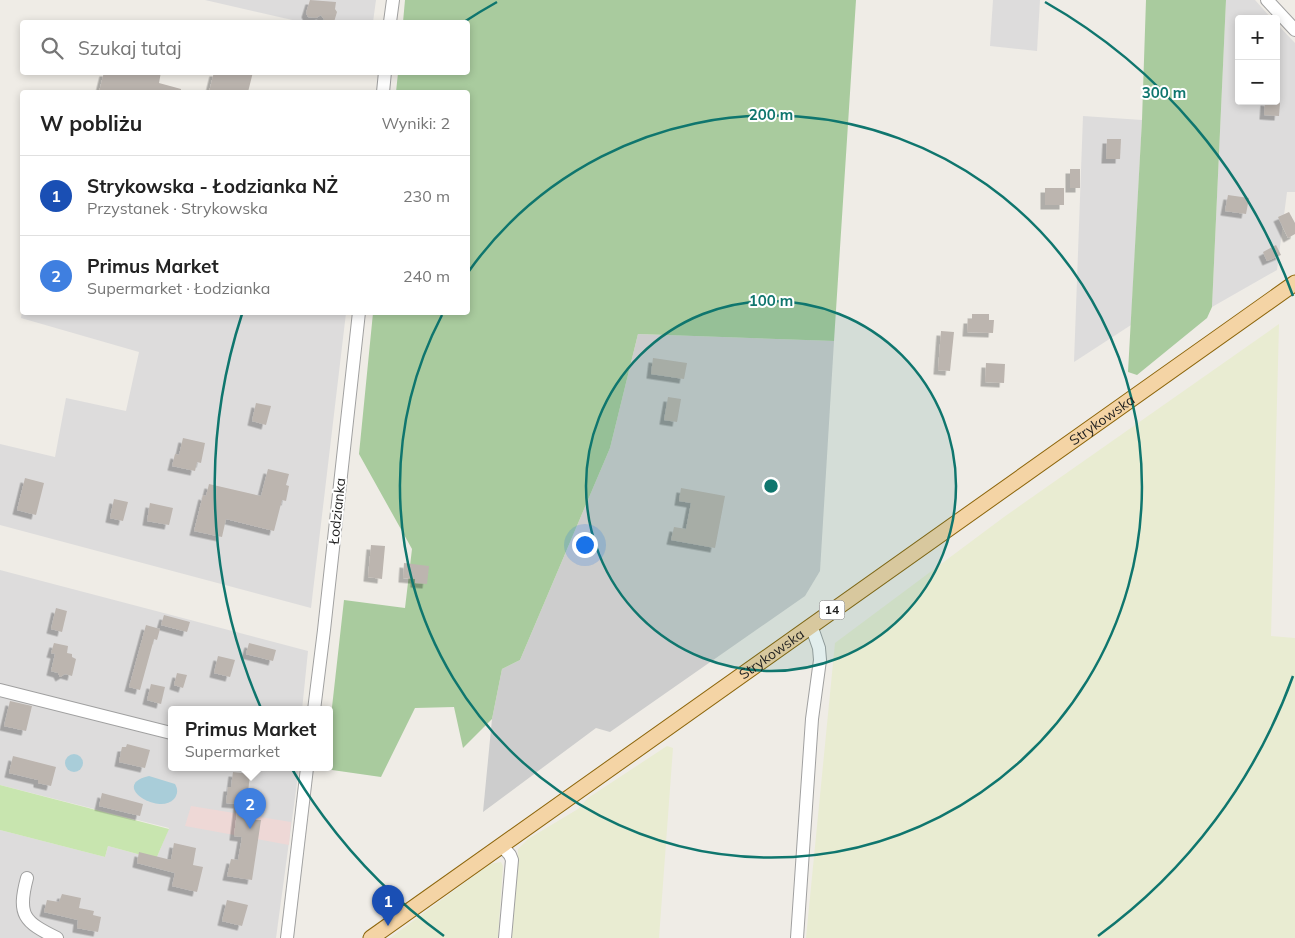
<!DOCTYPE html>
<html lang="pl">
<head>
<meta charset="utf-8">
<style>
	:root { --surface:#fff; --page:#f2f2f2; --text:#222; --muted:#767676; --line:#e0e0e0; --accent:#bd1510 }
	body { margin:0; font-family:Mulish,sans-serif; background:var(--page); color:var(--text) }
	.controls { position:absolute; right:15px; top:15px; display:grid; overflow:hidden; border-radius:5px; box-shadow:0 2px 8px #0003 }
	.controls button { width:45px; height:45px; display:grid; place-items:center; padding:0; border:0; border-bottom:1px solid var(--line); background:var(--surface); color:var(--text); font:25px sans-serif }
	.you { position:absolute; left:584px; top:544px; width:18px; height:18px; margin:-12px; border:4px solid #fff; border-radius:50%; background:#1a73e8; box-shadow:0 0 0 8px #1a73e833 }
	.badge { display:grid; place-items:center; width:32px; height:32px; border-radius:50%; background:var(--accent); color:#fff; font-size:16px; font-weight:700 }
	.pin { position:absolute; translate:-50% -41px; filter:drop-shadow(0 1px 2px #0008) }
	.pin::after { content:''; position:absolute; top:26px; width:18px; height:15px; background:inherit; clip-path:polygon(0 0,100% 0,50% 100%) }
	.popup { position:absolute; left:168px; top:706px; width:165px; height:65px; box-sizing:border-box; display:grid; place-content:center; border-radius:5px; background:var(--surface); filter:drop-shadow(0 1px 4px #0005); font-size:16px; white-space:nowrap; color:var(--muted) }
	.popup b { font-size:19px; color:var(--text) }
	.popup::after { content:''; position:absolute; left:50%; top:100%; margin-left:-10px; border:10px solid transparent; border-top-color:var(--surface) }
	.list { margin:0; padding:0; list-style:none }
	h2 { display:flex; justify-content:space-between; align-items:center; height:65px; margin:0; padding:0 20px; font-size:21px }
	h2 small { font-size:16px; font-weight:400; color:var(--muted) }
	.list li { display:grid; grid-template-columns:32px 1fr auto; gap:15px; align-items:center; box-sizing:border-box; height:80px; padding:0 20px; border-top:1px solid var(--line) }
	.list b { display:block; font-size:19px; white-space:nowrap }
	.list p { margin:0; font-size:16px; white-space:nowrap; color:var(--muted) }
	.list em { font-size:16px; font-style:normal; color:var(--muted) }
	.icon { flex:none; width:28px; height:28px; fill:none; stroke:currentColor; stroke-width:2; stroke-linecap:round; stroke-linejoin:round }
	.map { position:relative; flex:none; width:1295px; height:938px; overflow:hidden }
	.search { position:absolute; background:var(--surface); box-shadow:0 2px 8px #0003; left:20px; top:20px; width:450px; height:55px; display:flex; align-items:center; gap:12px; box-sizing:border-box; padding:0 18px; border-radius:5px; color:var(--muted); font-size:19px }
	.panel { position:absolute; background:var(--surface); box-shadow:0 2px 8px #0003; left:20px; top:90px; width:450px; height:225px; border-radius:5px }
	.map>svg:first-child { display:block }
	.residential { fill:#dddcdc }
	.commercial { fill:#eed8d6 }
	.religious { fill:#cdcdcd }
	.farmland { fill:#e9ecd2 }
	.grass { fill:#c8e5af }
	.forest { fill:#a9cb9e }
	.water { fill:#a9cdd9 }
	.building { fill:#bcb5af; filter:url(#shadow) }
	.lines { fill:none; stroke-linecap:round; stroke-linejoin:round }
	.minor-casing { stroke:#a0a0a0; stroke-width:14 }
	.major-casing { stroke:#8d660c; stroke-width:17 }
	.minor { stroke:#fff; stroke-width:12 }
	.major { stroke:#f4d4a5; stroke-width:15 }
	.ring { fill:none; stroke:#0f766e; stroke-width:2.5 }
	.labels { text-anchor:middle; stroke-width:4; stroke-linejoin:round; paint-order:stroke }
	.shield { fill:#fff; stroke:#626262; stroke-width:1 }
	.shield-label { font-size:12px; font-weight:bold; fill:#1f1f1f }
	.street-label { font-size:14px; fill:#1f1f1f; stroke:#fff }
	.centre { fill:#0f766e; stroke:#fff; stroke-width:2.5 }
	.ring-label { font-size:15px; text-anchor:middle; font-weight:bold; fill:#0f766e; stroke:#fff; stroke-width:4; stroke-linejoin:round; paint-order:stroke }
</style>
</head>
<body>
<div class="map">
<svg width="1295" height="938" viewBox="0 0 1295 938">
	<defs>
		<filter id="shadow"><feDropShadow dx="-4.5" dy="4.5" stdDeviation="0" flood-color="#0004"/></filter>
	</defs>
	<rect width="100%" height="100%" fill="#efece6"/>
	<g class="residential">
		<polygon points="205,0 376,0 373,22 301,22"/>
		<polygon points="993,0 1040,0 1037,51 990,46"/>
		<polygon points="1226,0 1255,0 1272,19 1239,19 1239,101 1276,101 1276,23 1295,43 1295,192 1287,192 1277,270 1212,307"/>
		<polygon points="1083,116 1142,120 1131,325 1074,362"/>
		<polygon points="22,312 346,313 311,608 0,525 0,444 55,457 66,398 126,411 139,352 21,318"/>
		<polygon points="0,570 308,651 302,710 171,710 171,768 299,768 276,938 0,938 0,830 105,857 108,846 156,859 169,828 0,785"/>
	</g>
	<polygon class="commercial" points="191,806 291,822 289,845 185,826"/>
	<polygon class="religious" points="638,334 834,341 820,571 805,596 610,732 596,728 483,812 492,719 502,669 520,660 610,448"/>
	<g class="farmland">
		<polygon points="1279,324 1271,636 1295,638 1295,938 806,938 835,643 1004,517"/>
		<polygon points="667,746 673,748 659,938 512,938 518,849 528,839 578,809 588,798"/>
		<polygon points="501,862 503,866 498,938 390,938 490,864"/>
	</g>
	<polygon class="grass" points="0,785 169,829 156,859 108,846 105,857 0,830"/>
	<g class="forest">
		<polygon points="405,0 856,0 834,341 638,334 610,448 520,660 502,669 492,719 463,748 454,707 415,708 381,777 325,769 329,768 329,734 344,600 405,608 412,549 359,454 373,313 468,312 468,92 396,92 398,73 468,72 468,22 403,22"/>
		<polygon points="1146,0 1226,0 1212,307 1207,318 1137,375 1128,372 1142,120"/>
	</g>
	<g class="water">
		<circle cx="74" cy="763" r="9"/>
		<path d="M149,776L175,784C178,789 178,794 174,799C159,816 109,785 149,776Z"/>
	</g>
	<g class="building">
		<polygon points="310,0 336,2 335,9 337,12 334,22 325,21 321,15 316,18 308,17 306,13"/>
		<polygon points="104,72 161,72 159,83 181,89 181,92 99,92"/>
		<polygon points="214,72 253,72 248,92 209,92"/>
		<polygon points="1265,101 1280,103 1279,116 1264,115"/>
		<polygon points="1107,139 1121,139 1120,159 1106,159"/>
		<rect x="1070" y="169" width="10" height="19"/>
		<rect x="1045" y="188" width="19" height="17"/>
		<polygon points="1228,195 1249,198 1246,214 1225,211"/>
		<polygon points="1289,212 1295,223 1295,234 1288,238 1278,217"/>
		<polygon points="1276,245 1281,255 1267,261 1263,252"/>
		<polygon points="972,314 989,314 989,320 994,320 993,333 967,332 968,319 972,319"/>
		<polygon points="941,331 954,332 950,371 938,370"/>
		<polygon points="653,358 687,363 684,379 651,374"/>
		<polygon points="986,363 1005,364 1004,383 985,382"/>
		<polygon points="668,397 681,399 677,422 664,420"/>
		<polygon points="256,403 271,406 266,425 252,421"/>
		<polygon points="183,438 205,443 201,463 197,462 195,471 172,466 175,454 179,455"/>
		<polygon points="268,469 289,474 286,485 289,486 286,501 282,500 274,531 226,519 222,537 194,531 203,495 206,496 209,484 261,496"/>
		<polygon points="25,478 44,483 36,515 17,510"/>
		<polygon points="681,488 725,496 715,548 671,540 674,527 686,529 691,503 679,501"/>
		<polygon points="114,499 128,502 123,521 110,518"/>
		<polygon points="150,503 173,508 169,525 147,521"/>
		<polygon points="371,545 385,546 382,579 368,577"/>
		<polygon points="404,563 429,566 427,584 415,583 415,579 403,578"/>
		<polygon points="56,608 67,611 62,632 51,629"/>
		<polygon points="164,615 190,622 187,632 161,625"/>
		<polygon points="146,625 160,629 157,640 154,639 140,690 129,687"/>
		<polygon points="54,643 68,646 67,653 72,654 72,657 76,659 72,676 65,674 60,677 58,673 51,671 55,654 51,653"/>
		<polygon points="249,643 276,650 273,661 246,654"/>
		<polygon points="218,656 235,660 230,677 214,673"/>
		<polygon points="177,673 187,675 183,688 174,685"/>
		<polygon points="151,684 165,687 161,704 147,700"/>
		<polygon points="10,701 32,706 26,731 4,726"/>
		<polygon points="127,744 150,750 145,768 119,762 122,747 126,747"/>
		<polygon points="13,756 56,767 51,786 38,783 38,780 9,773"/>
		<polygon points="233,772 250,774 247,802 256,802 254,820 261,820 252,880 227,876 231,859 238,860 242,837 234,836 238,804 226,803 228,787 231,787"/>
		<polygon points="102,793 143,804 140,816 99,806"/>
		<polygon points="174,843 196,848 193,865 203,867 197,892 172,886 175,873 137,863 139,852 171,860"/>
		<polygon points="62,894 81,898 79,908 94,911 93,915 101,917 98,932 77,928 78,920 44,912 47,900 59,902"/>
		<polygon points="227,900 248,905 242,926 222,921"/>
	</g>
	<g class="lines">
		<defs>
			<g id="minor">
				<polyline points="1267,0 1295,30"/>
				<polyline points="390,22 393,0"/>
				<polyline points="383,92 385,72"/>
				<polyline points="0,690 171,733"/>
				<polyline points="314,710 324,630 359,312"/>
				<polyline points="501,845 510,855 512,860 505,938"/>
				<path d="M27,878C17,915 24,922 57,938"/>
				<polyline points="287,938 307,768"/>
				<polyline points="797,938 812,719 820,660 819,648 811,625"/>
			</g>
			<g id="major">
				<path id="s1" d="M371,938L1295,283"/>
			</g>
		</defs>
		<use href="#minor" class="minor-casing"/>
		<use href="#major" class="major-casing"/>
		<use href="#minor" class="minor"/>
		<use href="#major" class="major"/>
	</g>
	<circle cx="771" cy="486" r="185" fill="#0f766e" fill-opacity=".12"/>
	<g class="ring">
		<circle cx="771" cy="486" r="185"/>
		<path d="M469 271A371 371 0 1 1 442 315"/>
		<path d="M1293 676A556 556 0 0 1 1098 936M444 936A556 556 0 0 1 242 314M464 22A556 556 0 0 1 497 2M1045 2A556 556 0 0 1 1293 296"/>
	</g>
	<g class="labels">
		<rect class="shield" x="819.5" y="600.5" width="25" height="19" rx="4"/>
		<g class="shield-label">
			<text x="832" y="614">14</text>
		</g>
		<g class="street-label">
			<text dy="5" stroke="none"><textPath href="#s1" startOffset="896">Strykowska</textPath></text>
			<text transform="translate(337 511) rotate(-84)" y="5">Łodzianka</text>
			<text dy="5" stroke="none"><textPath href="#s1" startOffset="491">Strykowska</textPath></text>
		</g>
	</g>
	<circle cx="771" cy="486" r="8" class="centre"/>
	<g class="ring-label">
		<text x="1164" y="98">300 m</text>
		<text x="771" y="120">200 m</text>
		<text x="771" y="306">100 m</text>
	</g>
</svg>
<div class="controls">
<button>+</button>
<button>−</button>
</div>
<div class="you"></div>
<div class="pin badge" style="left:388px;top:926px;background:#1a4fb4">1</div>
<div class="pin badge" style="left:250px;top:829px;background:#3f7fe0">2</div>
<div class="popup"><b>Primus Market</b>Supermarket</div>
<div class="search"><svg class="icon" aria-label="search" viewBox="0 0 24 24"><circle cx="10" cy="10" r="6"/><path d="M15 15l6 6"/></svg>Szukaj tutaj</div>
<section class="panel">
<h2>W pobliżu<small>Wyniki: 2</small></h2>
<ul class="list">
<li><span class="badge" style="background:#1a4fb4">1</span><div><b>Strykowska - Łodzianka NŻ</b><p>Przystanek · Strykowska</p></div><em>230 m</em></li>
<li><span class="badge" style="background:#3f7fe0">2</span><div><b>Primus Market</b><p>Supermarket · Łodzianka</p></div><em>240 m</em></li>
</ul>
</section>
</div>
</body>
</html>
